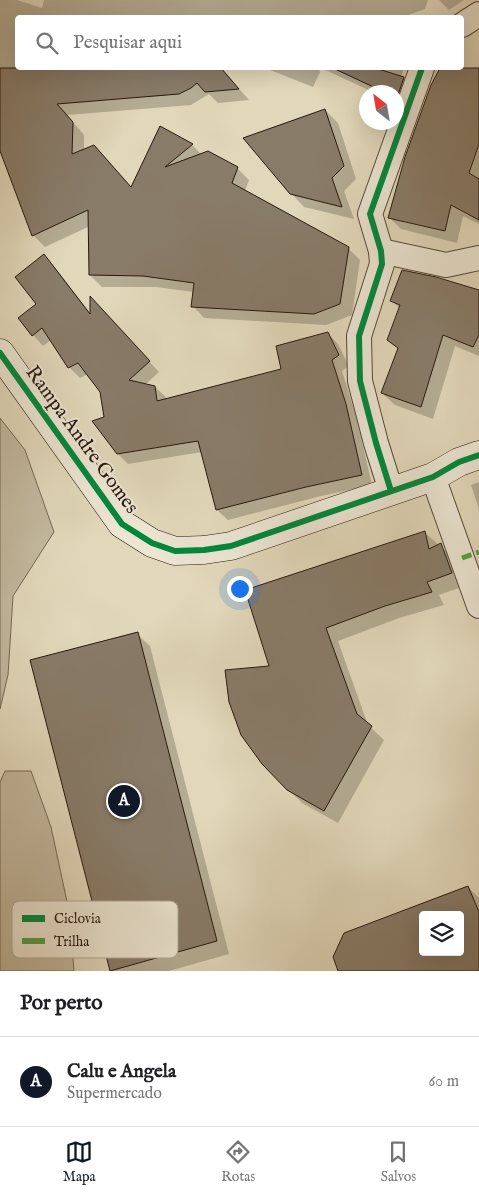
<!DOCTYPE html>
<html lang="pt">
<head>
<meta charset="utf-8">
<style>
	:root { --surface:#fff; --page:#f2f2f2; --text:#202124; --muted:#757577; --line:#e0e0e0; --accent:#111827 }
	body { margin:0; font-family:"IM FELL English",serif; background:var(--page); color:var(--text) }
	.controls { position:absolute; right:15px; bottom:15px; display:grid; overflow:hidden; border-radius:5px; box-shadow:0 5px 20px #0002 }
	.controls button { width:45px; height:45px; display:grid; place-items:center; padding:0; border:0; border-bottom:1px solid var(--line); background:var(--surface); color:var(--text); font:25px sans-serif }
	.compass { position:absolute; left:359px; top:85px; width:45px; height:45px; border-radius:50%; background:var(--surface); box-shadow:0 5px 20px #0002; rotate:329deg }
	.you { position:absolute; left:239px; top:588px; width:18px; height:18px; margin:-12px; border:4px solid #fff; border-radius:50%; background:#1a73e8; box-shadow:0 0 0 8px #1a73e833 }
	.badge { display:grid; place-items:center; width:32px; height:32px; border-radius:50%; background:var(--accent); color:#fff; font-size:16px; font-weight:700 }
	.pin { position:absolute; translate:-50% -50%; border:2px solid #fff; box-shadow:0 1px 5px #0006 }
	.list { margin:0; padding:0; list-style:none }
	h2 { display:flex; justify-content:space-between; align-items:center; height:65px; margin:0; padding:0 20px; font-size:21px }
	h2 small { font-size:16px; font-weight:400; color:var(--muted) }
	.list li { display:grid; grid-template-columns:32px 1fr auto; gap:15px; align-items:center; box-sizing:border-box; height:90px; padding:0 20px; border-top:1px solid var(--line) }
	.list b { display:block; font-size:19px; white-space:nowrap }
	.list p { margin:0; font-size:16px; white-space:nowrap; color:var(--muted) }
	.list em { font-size:16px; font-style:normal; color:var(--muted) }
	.icon { flex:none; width:28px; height:28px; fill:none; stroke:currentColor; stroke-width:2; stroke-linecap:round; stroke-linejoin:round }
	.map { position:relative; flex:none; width:479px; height:971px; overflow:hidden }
	.search { position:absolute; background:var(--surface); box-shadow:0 5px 20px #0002; left:15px; right:15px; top:15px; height:55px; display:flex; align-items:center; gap:12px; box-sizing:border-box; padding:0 18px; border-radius:5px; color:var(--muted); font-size:19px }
	.sheet { height:155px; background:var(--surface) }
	nav { display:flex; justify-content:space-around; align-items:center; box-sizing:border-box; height:70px; border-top:1px solid var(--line); background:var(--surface); font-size:14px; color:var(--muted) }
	nav a { display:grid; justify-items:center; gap:2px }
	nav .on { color:var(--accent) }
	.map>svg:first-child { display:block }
	.green { fill:#c2b79d; stroke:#756856 }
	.shadow { fill:#0003; fill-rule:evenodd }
	.building { fill:#887b68; stroke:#281810; fill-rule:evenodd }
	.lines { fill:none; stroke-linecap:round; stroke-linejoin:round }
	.street-casing { stroke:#56483a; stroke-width:26 }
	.secondary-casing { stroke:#281810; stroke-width:29 }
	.street { stroke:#ece5d2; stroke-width:24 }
	.secondary { stroke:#ece5d2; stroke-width:28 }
	.quiet { stroke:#51a13f; stroke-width:5; stroke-dasharray:10 5; stroke-linecap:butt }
	.cycleway-casing { stroke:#ece5d2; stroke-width:9 }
	.cycleway { stroke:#00873e; stroke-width:6 }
	.labels { text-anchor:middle; stroke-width:4; stroke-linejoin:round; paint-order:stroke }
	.street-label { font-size:20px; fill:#281810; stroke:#ece5d2 }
	.key { fill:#ece5d2; stroke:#b1a898; stroke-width:1 }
	.key-label { font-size:14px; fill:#281810 }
</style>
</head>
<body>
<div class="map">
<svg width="479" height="971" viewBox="0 0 479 971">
	<rect width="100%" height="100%" fill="#e1d7ba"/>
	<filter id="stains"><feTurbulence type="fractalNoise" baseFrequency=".004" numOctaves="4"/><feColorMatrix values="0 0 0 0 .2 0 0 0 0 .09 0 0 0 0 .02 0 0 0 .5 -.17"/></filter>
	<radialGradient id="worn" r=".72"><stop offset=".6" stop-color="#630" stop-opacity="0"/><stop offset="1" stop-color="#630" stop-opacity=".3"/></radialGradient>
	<g class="green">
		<polygon points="0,418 25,450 54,532 13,596 8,675 0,709"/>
		<polygon points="5,771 31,771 51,827 69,911 74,971 0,971 0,782"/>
	</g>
	<g class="shadow">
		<polygon points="0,0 17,0 42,8 44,0 428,0 425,9 400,18 18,18 18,68 221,68 249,100 218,103 209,94 191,105 67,115 84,135 84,151 132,188 192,145 202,155 237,168 249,180 245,191 348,248 360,260 352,315 326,325 204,318 193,306 194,292 156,287 102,287 90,275 90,226 45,247 33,235 0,147"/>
		<polygon points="439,0 464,0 449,10"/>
		<polygon points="462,67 479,77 479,224 463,216 457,243 401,229 389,217 432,85 441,68"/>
		<polygon points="265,68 319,68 320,72 313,87"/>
		<polygon points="321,68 404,68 401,77 415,90 408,109 396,103 396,92 373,92"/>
		<polygon points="325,110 338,123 356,179 344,191 354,219 304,207 291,193"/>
		<polygon points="44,256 54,266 91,314 100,309 159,372 145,385 155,387 166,397 166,400 283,369 327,333 338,344 349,366 342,371 356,416 372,485 317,497 228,520 217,510 202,452 128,464 117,453 101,392 88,374 80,378 69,367 51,340 43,346 33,335"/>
		<polygon points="479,291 479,356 455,346 433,419 395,405 382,393 399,350 389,340 400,309 392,300"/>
		<polygon points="479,482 479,509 471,485"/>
		<polygon points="424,532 454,558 464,586 439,595 444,605 399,618 338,641 368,725 384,740 338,823 302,803 288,789 270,667"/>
		<polygon points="137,634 150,646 229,954 169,971 111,971 32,661"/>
		<path d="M468,887L479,898V971H340L335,957ZM423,915H460V952H423Z"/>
	</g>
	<g class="building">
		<polygon points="0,68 221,68 239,89 205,92 197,83 191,88 179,94 57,104 73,122 72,154 94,145 131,187 160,126 193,144 165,167 208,151 238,167 232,183 349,247 340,304 314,314 191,307 194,283 143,276 89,275 88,210 32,236 0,151"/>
		<polygon points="335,68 375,68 404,77 397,98 396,92 384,92 335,69"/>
		<polygon points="440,68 479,68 479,144 469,173 479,179 479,220 451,205 445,231 388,218 405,157 431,85"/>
		<polygon points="325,109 344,166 332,178 342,207 290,194 243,138"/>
		<polygon points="44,254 90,314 90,296 150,361 129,380 155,386 157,401 281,369 276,346 328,332 339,355 332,360 346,404 362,475 306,487 216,510 198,441 117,454 92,421 104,417 100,392 78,363 68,368 42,328 32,336 18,318 36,304 15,277"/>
		<polygon points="402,270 436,277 479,290 479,335 473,347 443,335 421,407 381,393 398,348 387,340 400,305 390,301"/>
		<polygon points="425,531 429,549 441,543 452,573 427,582 432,592 385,606 326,628 357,714 372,726 324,811 287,790 262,764 241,735 229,702 225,670 269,666 245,590"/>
		<polygon points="138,632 217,941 110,971 30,660"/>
		<path d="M468,886L479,912V971H338L333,957L344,933ZM423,915H460V952H423Z"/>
	</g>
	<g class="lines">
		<defs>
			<g id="street">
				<polyline points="462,25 479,14"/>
				<polyline points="381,251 446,265 479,258"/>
				<polyline points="433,477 479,606"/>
				<polyline points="391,491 376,443 360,381 359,336 382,264 381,251 370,214 422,68"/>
			</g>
			<polyline id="secondary" points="0,353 122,524 152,543 175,551 204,550 231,546 433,477 459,462 479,455"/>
		</defs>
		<use href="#street" class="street-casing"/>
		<use href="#secondary" class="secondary-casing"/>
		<use href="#street" class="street"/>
		<use href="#secondary" class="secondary"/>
		<polyline class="quiet" points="462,558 479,552"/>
		<defs>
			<g id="cycleway">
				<polyline points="0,353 122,524 152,543 175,551 204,550 231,546 433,477 459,462 479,455"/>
				<polyline points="391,491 376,443 360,381 359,336 382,264 381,251 370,214 422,68"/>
			</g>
		</defs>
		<use href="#cycleway" class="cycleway-casing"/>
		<use href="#cycleway" class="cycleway"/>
	</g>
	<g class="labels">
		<g class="street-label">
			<text transform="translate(83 439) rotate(54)" y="7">Rampa Andre Gomes</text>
		</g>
	</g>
	<rect x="12" y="901" width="166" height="57" rx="8" class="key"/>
	<rect x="22" y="915" width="23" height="7" fill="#00873e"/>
	<rect x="22" y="938" width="23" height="6" fill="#51a13f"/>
	<g class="key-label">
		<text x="54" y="923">Ciclovia</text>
		<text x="54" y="946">Trilha</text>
	</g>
	<rect width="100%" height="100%" filter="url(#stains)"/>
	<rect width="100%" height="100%" fill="url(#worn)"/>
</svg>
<div class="controls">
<button><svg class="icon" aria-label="layers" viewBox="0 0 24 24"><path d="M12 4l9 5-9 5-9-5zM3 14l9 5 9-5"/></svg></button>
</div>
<svg class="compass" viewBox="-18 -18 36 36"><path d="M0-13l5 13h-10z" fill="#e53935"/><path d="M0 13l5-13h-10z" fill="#757577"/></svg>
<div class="you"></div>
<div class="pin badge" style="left:124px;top:801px">A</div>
<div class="search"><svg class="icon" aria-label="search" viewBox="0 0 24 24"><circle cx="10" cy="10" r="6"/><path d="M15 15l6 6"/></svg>Pesquisar aqui</div>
</div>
<section class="sheet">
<h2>Por perto<small></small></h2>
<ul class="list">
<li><span class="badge">A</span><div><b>Calu e Angela</b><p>Supermercado</p></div><em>60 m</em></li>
</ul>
</section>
<nav>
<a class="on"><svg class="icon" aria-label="map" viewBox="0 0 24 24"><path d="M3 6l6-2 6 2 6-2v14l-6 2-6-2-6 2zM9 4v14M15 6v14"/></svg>Mapa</a>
<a><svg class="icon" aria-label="directions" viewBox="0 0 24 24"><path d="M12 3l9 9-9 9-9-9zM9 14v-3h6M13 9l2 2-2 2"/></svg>Rotas</a>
<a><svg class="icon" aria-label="saved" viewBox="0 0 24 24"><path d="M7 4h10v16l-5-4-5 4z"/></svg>Salvos</a>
</nav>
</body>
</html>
